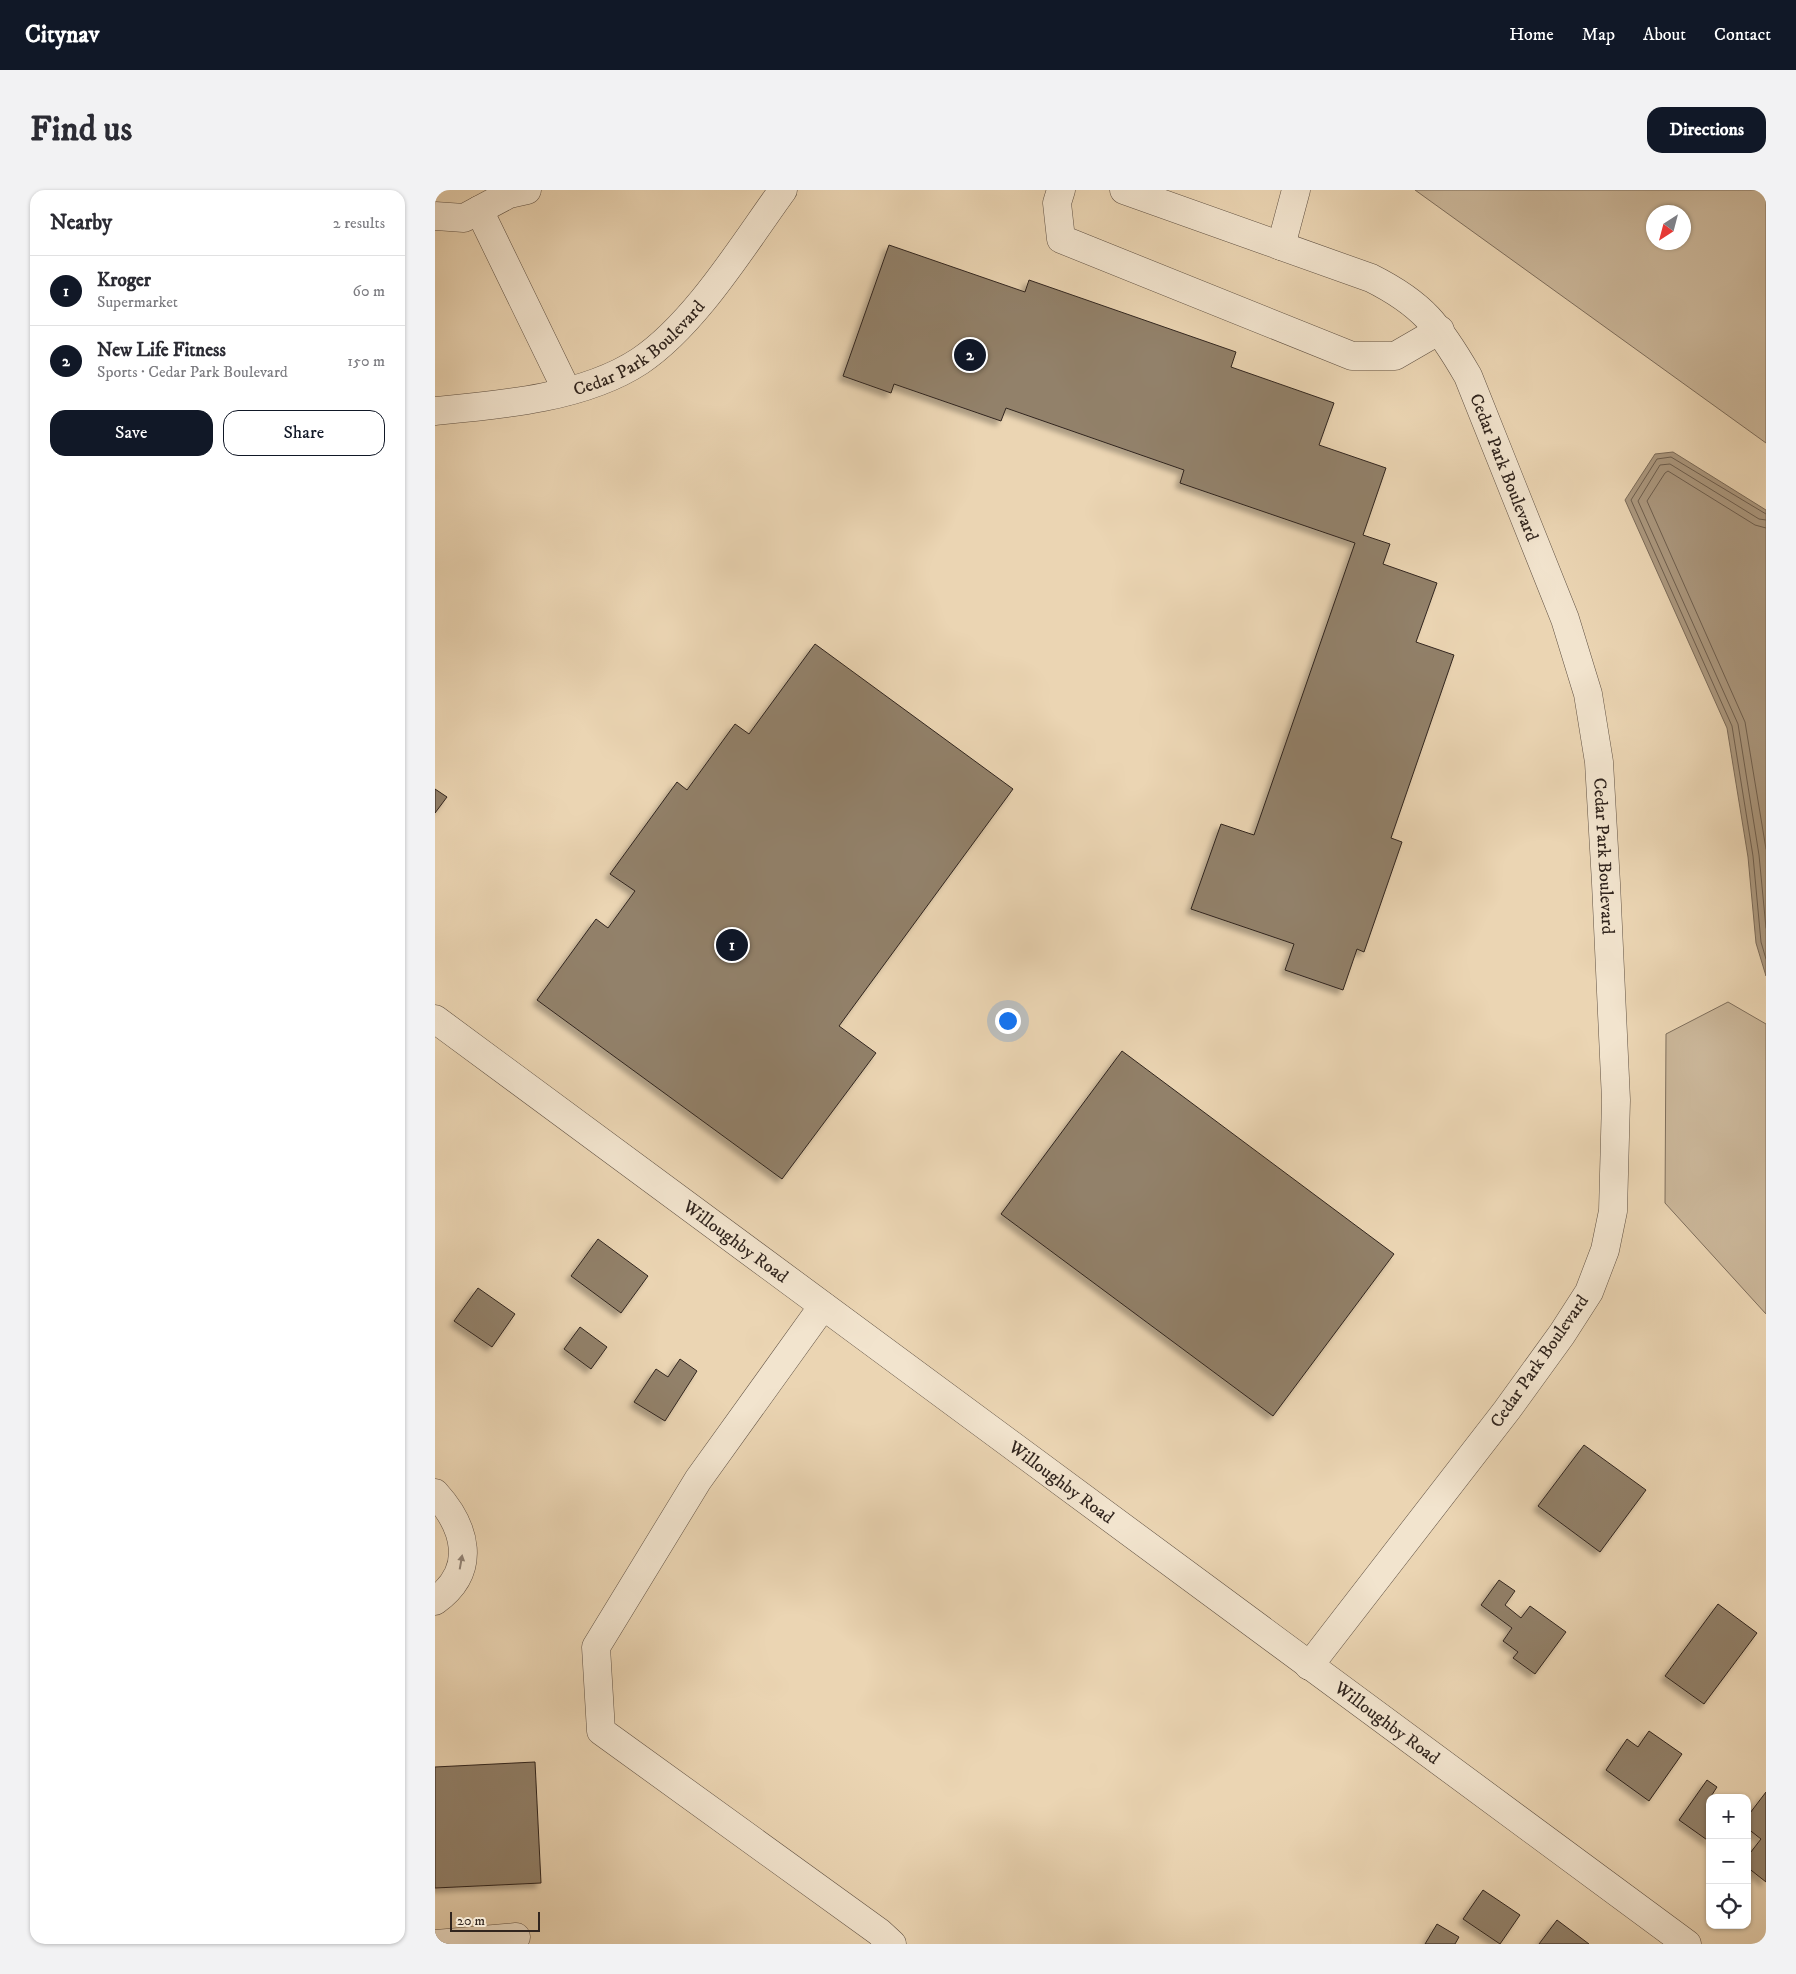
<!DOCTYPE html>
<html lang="en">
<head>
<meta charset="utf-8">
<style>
	:root { --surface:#fff; --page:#f2f2f3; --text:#2b2b33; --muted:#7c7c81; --line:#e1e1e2; --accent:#111827 }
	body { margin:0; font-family:"IM FELL DW Pica",serif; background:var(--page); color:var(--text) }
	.controls { position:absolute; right:15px; bottom:15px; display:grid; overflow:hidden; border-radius:10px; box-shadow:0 1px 4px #0004 }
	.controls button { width:45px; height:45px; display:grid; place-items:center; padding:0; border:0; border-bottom:1px solid var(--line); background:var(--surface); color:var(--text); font:25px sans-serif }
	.compass { position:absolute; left:1211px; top:15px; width:45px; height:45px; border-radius:50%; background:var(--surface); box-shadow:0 1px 4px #0004; rotate:216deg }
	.scale { position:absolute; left:15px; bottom:12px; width:90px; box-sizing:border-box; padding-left:5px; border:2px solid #31251e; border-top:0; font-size:14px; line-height:18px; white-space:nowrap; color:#31251e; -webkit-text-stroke:4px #f2e4ce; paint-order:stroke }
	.you { position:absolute; left:572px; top:830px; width:18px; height:18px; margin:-12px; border:4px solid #fff; border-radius:50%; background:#1a73e8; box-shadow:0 0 0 8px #1a73e833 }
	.badge { display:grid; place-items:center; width:32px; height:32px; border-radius:50%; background:var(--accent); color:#fff; font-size:16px; font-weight:700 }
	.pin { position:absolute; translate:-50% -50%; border:2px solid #fff; box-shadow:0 1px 5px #0006 }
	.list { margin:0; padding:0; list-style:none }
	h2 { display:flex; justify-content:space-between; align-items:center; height:65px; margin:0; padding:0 20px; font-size:21px }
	h2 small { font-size:16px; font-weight:400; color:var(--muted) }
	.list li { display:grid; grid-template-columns:32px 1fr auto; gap:15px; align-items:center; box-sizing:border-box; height:70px; padding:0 20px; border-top:1px solid var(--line) }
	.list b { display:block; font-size:19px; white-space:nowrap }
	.list p { margin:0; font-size:16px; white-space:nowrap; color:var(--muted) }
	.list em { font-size:16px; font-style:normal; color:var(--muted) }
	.actions { display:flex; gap:10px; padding:15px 20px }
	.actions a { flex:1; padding:11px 0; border:1px solid var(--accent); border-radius:15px; text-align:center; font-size:18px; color:var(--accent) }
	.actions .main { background:var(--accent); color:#fff }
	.icon { flex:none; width:28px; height:28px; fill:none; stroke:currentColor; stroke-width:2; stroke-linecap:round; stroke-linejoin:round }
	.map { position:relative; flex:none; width:1331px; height:1754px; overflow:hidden; border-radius:15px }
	header { display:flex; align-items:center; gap:30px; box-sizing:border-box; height:70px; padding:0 25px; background:var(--accent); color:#fff }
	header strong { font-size:24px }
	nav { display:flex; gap:28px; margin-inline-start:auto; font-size:18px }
	.intro { display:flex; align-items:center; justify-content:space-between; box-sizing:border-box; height:120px; padding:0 30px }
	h1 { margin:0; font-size:35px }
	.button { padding:12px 22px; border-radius:15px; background:var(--accent); color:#fff; font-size:18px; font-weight:700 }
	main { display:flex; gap:30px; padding:0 30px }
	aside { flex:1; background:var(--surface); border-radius:15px; box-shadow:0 1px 4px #0004 }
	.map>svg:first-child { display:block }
	.green { fill:#cbb79a; stroke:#7e6e5c; fill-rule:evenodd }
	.water { fill:#ac9980; stroke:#7b6b59 }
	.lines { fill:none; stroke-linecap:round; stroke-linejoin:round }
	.shore { stroke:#6e5f4f; stroke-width:1 }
	.building { fill:#92816b; stroke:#31251e; filter:url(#shadow) }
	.minor-casing { stroke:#605143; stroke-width:29 }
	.minor { stroke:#f2e4ce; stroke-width:28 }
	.oneway { fill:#928476 }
	.labels { text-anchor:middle; stroke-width:4.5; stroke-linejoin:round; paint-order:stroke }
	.street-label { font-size:18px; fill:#31251e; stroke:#f2e4ce }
</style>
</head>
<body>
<header>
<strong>Citynav</strong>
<nav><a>Home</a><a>Map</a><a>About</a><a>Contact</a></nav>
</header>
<div class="intro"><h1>Find us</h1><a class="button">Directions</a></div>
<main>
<aside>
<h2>Nearby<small>2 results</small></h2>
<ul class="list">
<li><span class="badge">1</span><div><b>Kroger</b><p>Supermarket</p></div><em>60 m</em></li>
<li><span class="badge">2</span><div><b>New Life Fitness</b><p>Sports · Cedar Park Boulevard</p></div><em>150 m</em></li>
</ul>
<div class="actions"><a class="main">Save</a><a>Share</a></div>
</aside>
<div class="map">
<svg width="1331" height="1754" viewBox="0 0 1331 1754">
	<defs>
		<filter id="shadow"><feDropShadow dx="-4.5" dy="4.5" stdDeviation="2.5" flood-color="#0004"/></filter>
	</defs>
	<rect width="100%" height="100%" fill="#ebd5b3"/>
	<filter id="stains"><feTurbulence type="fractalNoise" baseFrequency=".004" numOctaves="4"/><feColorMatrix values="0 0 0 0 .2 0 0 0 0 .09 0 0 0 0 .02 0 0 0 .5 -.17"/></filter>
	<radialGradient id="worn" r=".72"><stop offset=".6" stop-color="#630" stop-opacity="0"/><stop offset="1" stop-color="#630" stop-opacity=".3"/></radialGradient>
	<g class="green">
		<path d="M980,0H1331V253ZM1218,22H1248V52H1218Z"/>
		<polygon points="1293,812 1331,834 1331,1124 1230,1013 1231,844"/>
	</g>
	<polygon class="water" points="1238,262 1331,320 1331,786 1321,753 1313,667 1292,538 1190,310 1220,264"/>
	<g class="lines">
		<g class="shore">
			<polyline points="1331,324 1236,267 1222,269 1196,310 1297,536 1318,666 1326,752 1331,769"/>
			<polyline points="1331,330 1324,329 1235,274 1225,275 1203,311 1303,534 1324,665 1331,738"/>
			<polyline points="1331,338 1320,335 1233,281 1230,283 1212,311 1310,532 1331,659"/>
		</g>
	</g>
	<g class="building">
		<polygon points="454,55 590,102 594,90 801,162 796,177 899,213 884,255 951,278 928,345 955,354 948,374 1002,393 981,452 1019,465 956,648 967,652 929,762 922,759 908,800 850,780 859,754 756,719 786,634 819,645 920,353 745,293 749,280 571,218 566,231 459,194 456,203 408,186"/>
		<polygon points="380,454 578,599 404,836 441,863 347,989 102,810 161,729 173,738 200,701 175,684 242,592 252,600 300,534 314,544"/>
		<polygon points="0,599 12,607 0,623"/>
		<polygon points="687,861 959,1064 838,1226 566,1024"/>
		<polygon points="163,1049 213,1086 186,1123 136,1086"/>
		<polygon points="43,1098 80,1124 57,1157 19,1131"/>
		<polygon points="145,1137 172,1157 156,1179 129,1159"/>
		<polygon points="245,1169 262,1181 230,1231 199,1212 221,1179 233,1187"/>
		<polygon points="1149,1255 1211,1300 1165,1362 1103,1316"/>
		<polygon points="1064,1390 1080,1401 1070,1415 1086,1428 1095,1416 1131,1442 1100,1484 1078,1468 1083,1462 1068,1451 1077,1438 1046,1415"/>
		<polygon points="1283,1414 1322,1443 1269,1514 1230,1486"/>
		<polygon points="1214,1541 1247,1564 1214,1611 1171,1580 1192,1549 1203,1557"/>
		<polygon points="100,1572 106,1693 0,1698 0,1577"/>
		<polygon points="1272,1590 1282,1597 1275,1608 1275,1652 1244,1630"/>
		<polygon points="1331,1602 1331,1692 1312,1677 1312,1667 1326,1649 1312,1638 1312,1627"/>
		<polygon points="1048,1700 1085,1725 1065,1754 1028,1729"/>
		<polygon points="1122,1730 1154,1754 1104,1754"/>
		<polygon points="1002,1734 1024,1747 1020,1754 990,1754"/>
	</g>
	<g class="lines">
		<defs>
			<g id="minor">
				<polyline points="626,0 622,13 626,49 917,166 960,166 1005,140"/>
				<path id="s1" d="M689,0L936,88C988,114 1004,136 1033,186L1130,429L1153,504L1164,572L1171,693L1181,910L1178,1021L1170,1060L1154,1102L1127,1144L1072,1220L874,1476"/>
				<polyline points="44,20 132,201"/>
				<polyline points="0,26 29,28 74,4 92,0"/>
				<polyline points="846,56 861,0"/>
				<path id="s2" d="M0,221C65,215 149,208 205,171C261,133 308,55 348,0"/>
				<path id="s3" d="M0,829L1252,1754"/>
				<polyline points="388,1116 263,1290 161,1457 166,1541 444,1742 457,1754"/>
				<path d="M0,1303C31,1337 43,1380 0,1411"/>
				<polyline points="0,1754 81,1747"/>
			</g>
		</defs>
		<use href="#minor" class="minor-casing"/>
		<use href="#minor" class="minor"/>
	</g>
	<defs><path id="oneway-solid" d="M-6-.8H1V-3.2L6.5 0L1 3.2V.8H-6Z" transform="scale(1.25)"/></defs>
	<use class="oneway" href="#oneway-solid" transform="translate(26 1372) rotate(-80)"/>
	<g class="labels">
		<g class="street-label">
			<text dy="6" stroke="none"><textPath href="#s2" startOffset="219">Cedar Park Boulevard</textPath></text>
			<text dy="6" stroke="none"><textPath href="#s1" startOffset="501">Cedar Park Boulevard</textPath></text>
			<text dy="6" stroke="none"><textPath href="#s1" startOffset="906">Cedar Park Boulevard</textPath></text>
			<text dy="6" stroke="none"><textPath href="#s3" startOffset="374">Willoughby Road</textPath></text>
			<text transform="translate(1104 1171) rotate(-55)" y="6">Cedar Park Boulevard</text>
			<text dy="6" stroke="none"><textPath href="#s3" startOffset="779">Willoughby Road</textPath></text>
			<text dy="6" stroke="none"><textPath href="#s3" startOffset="1184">Willoughby Road</textPath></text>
		</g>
	</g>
	<rect width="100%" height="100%" filter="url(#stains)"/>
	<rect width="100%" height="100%" fill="url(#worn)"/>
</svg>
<div class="controls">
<button>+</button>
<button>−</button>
<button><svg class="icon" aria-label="locate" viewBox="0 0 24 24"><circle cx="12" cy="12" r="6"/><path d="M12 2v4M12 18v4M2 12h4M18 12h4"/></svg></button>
</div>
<svg class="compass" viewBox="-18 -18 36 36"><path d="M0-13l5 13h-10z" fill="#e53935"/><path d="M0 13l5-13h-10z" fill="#7c7c81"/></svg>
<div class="scale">20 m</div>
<div class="you"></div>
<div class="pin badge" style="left:297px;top:755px">1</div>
<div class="pin badge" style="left:535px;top:165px">2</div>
</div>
</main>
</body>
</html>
